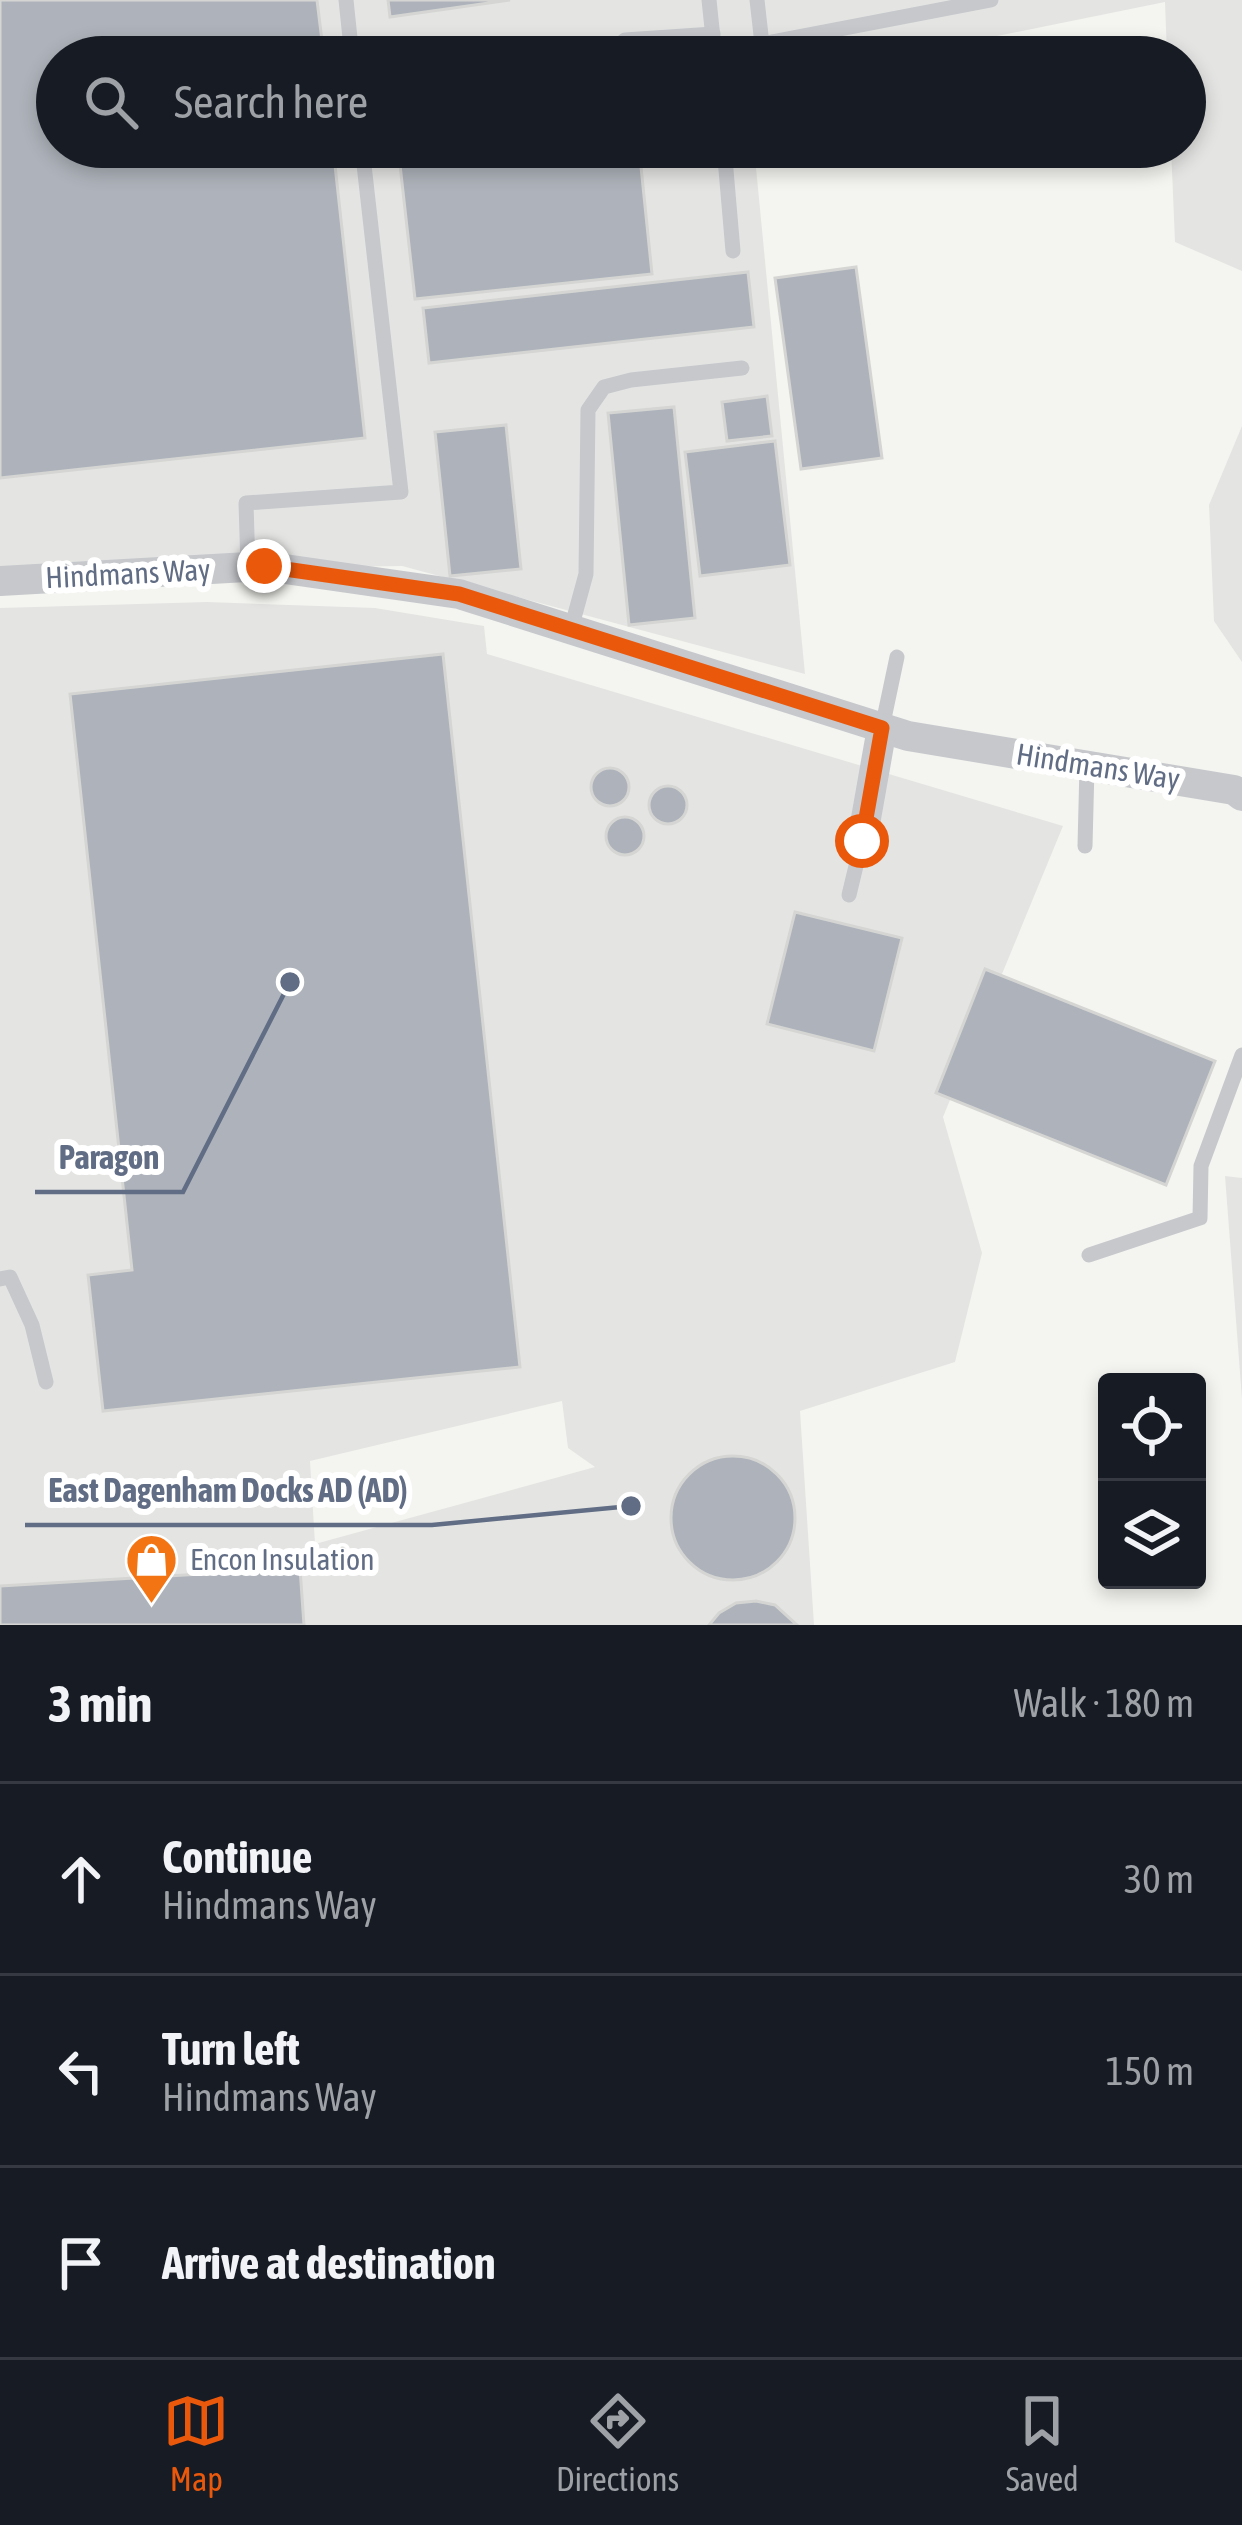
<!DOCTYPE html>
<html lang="en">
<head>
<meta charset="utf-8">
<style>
	:root { --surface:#171b24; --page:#242831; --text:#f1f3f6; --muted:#9ea1a6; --line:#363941; --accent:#ea580c }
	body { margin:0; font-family:"Asap Condensed",sans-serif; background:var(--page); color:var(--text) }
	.controls { position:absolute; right:36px; bottom:36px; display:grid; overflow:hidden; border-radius:12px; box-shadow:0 6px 18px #0003 }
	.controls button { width:108px; height:108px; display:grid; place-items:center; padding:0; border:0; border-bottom:3px solid var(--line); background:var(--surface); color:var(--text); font:60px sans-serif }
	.stop { position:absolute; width:36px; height:36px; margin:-27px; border:9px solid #ea580c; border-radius:50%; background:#fff }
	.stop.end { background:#ea580c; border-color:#fff; box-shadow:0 3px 12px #0008 }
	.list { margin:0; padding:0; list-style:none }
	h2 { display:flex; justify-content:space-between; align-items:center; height:156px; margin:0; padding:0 48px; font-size:51px }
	h2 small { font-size:39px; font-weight:400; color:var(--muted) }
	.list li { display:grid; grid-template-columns:78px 1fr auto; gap:36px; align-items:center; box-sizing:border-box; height:192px; padding:0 48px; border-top:3px solid var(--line) }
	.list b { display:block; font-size:45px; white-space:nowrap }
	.list p { margin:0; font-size:39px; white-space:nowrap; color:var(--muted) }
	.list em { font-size:39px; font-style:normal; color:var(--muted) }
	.icon { flex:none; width:66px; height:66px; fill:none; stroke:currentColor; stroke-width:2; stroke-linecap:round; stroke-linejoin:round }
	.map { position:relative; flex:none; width:1242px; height:1625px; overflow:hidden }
	.search { position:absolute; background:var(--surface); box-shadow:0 6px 18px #0003; left:36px; right:36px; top:36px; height:132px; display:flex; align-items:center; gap:30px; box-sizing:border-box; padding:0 42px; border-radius:66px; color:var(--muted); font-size:45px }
	.sheet { height:732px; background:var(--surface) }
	nav { display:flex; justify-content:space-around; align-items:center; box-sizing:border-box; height:168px; border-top:3px solid var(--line); background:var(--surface); font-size:33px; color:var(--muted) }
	nav a { display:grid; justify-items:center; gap:6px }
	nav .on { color:var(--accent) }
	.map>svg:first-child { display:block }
	.built { fill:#e4e5e3; fill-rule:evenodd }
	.building { fill:#aeb3bb; stroke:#d5d6d3; stroke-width:3 }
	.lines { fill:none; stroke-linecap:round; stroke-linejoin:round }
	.lane { stroke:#c6c8cc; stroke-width:15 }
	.street { stroke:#c6c8cc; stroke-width:30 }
	.route { stroke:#ea580c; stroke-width:15 }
	.labels { text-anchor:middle; stroke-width:12; stroke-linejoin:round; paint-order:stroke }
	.street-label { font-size:30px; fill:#616d84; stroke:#fff }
	.poi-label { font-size:30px; fill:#616d84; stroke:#fff; text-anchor:start }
	.leader { fill:none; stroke:#616d84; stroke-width:4.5 }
	.callout-dot { fill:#616d84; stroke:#fff; stroke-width:4.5 }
	.callout-label { font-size:33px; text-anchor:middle; font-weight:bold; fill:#616d84; stroke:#fff; stroke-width:12; stroke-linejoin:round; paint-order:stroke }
</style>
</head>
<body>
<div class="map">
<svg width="1242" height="1625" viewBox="0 0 1242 1625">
	<rect width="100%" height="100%" fill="#f4f5f0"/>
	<g class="built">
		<polygon points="0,0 1242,0 1242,271 1175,242 1171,147 1185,147 1185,57 1167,57 1165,2 894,57 57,57 57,147 754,147 805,674 402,566 0,572"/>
		<polygon points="1242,426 1242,662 1214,621 1209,505"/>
		<path d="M207,602L375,608L484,626L487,654L1063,826L943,1117L982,1253L955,1362L800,1411L814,1625H0V608ZM562,1401L568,1448L595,1467L315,1544L310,1461Z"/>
		<polygon points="1225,1176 1242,1178 1242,1399"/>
	</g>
	<g class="building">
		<polygon points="0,0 317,0 324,57 57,57 57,147 333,147 365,438 0,478"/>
		<polygon points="388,0 510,0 390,17"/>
		<polygon points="398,147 639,147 652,274 415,299"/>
		<polygon points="856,267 882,458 801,469 775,278"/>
		<polygon points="748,272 754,327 429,363 423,308"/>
		<polygon points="767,396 772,436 727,441 722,402"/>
		<polygon points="674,407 695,618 629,625 608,413"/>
		<polygon points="506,425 521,569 450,576 435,432"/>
		<polygon points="775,441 790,565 700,576 685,452"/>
		<polygon points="443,654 520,1367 103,1411 88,1275 132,1270 70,694"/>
		<circle cx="610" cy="787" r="19"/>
		<circle cx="668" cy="805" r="19"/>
		<circle cx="625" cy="836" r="19"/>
		<polygon points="795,912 902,938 874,1051 767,1024"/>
		<polygon points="985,969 1215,1061 1166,1185 936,1093"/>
		<circle cx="733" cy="1518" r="62"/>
		<polygon points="300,1568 304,1625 0,1625 0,1586"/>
		<polygon points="756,1601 775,1605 797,1625 709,1625 719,1613 736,1603"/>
	</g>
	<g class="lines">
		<g class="lane">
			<polyline points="346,0 352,57"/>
			<polyline points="709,0 715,57"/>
			<polyline points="757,0 762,44 991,0"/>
			<polyline points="605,57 625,40 713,34"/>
			<polyline points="724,147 733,251"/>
			<polyline points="248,567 246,503 401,492 362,147"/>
			<polyline points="571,629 586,574 588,410 604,387 631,380 742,368"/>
			<polyline points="882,728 897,657"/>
			<polyline points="1085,846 1087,766"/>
			<polyline points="849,895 862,841"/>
			<polyline points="1089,1255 1200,1218 1201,1166 1242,1055"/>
			<polyline points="0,1279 10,1277 32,1325 46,1382"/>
		</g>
		<g class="street">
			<polyline points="0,581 264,566 459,594 908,736 1234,790 1242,796"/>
			<polyline points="862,841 882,728"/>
		</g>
	</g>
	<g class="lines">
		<polyline class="route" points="264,566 459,594 882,728 862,841"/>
	</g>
	<defs>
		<symbol id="shop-pin" viewBox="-11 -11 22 30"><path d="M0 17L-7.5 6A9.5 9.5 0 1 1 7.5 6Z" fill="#f37412" stroke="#fff"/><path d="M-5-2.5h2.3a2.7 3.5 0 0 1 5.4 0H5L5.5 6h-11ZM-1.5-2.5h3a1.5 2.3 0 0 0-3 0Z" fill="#fff"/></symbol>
	</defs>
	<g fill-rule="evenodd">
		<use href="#shop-pin" x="122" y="1530" width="59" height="81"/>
	</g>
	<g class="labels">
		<g class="street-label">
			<text transform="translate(128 574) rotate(-3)" y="10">Hindmans Way</text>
			<text transform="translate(1098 767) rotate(9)" y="10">Hindmans Way</text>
		</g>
		<g class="poi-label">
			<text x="190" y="1570">Encon Insulation</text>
		</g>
	</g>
	<path class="leader" d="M290 982L183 1192H35M631 1506L432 1525H25"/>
	<g class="callout-dot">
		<circle cx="290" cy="982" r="12"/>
		<circle cx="631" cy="1506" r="12"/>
	</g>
	<g class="callout-label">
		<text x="109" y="1169">Paragon</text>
		<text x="228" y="1502">East Dagenham Docks AD (AD)</text>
	</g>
</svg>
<div class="controls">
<button><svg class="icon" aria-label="locate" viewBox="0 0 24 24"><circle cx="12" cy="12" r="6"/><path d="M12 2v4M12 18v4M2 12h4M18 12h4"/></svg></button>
<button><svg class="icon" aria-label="layers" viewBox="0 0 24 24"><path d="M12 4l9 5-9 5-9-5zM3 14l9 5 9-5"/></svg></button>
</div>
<div class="stop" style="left:862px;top:841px"></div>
<div class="stop end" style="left:264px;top:566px"></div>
<div class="search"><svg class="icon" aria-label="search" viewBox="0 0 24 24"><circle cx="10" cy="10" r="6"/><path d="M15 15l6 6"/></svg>Search here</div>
</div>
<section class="sheet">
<h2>3 min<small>Walk · 180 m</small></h2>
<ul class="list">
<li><svg class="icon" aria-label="ahead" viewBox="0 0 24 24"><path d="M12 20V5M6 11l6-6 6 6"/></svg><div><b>Continue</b><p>Hindmans Way</p></div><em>30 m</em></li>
<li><svg class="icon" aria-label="left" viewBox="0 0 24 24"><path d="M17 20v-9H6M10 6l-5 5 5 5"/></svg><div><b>Turn left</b><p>Hindmans Way</p></div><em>150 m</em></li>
<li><svg class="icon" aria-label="arrive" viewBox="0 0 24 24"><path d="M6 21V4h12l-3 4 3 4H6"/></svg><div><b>Arrive at destination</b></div></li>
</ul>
</section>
<nav>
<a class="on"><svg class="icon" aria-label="map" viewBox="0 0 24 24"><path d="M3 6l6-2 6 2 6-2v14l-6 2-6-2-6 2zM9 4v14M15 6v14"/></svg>Map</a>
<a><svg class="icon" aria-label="directions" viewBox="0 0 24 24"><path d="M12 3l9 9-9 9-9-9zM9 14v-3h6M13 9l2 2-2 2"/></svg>Directions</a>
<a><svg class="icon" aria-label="saved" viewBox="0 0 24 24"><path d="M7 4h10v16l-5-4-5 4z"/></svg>Saved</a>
</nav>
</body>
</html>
